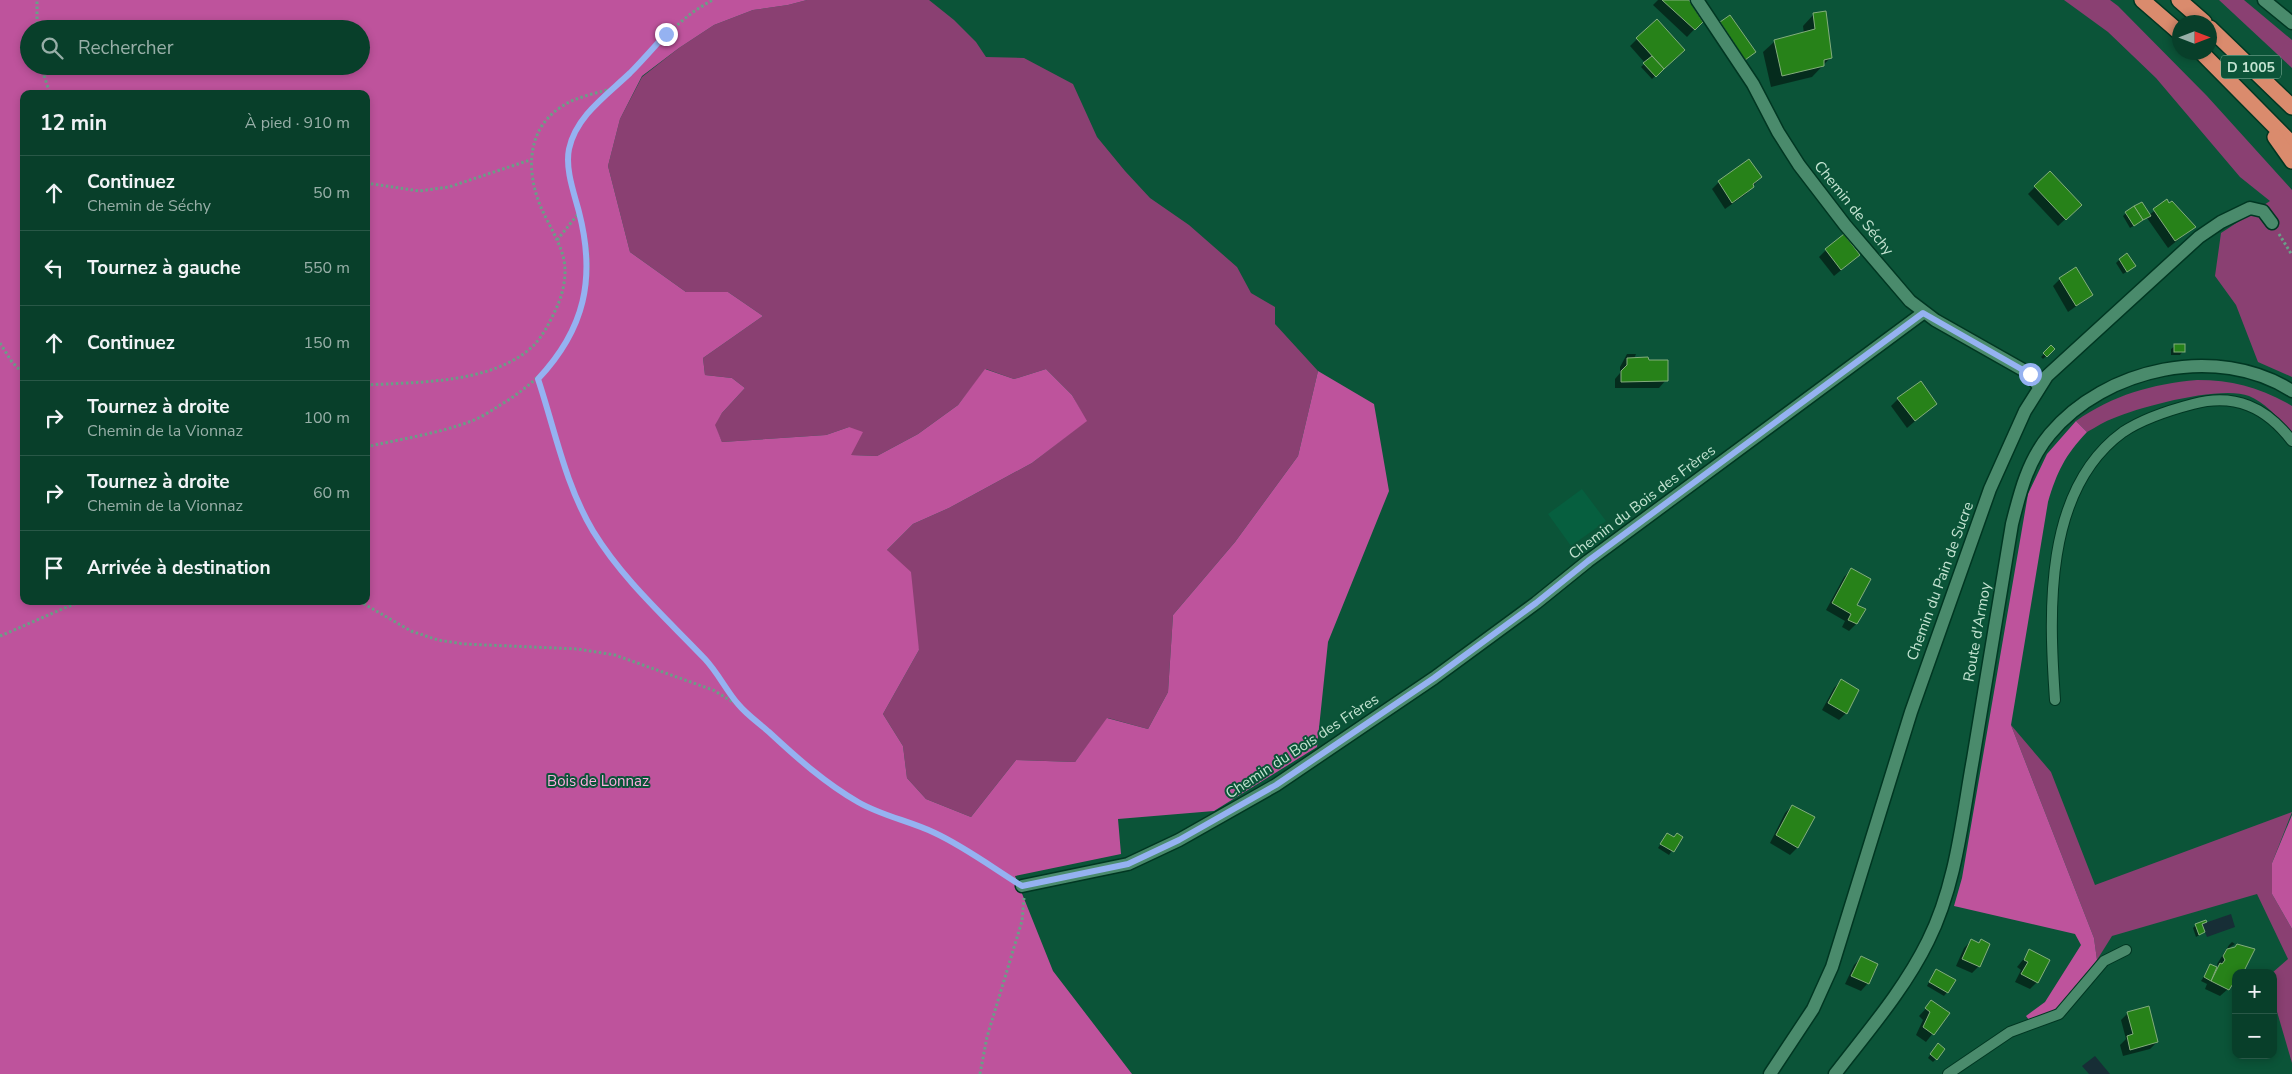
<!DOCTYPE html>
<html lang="fr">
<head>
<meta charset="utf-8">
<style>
	:root { --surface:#083f2a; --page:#114632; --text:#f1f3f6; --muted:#98afa8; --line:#295847 }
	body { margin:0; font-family:"Nunito Sans",sans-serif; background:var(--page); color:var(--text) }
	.controls { position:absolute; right:15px; bottom:15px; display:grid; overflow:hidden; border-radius:10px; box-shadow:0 2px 8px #0003 }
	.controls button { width:45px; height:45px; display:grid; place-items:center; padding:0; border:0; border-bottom:1px solid var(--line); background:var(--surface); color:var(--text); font:25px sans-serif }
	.compass { position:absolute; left:2172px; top:15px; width:45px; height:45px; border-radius:50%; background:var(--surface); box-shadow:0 2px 8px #0003; rotate:90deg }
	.stop { position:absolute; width:15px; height:15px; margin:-11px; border:4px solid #95b2f1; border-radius:50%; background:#fff }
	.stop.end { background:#95b2f1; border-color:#fff; box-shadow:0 1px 5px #0008 }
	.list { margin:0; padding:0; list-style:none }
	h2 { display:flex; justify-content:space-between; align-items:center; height:65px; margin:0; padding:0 20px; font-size:21px }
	h2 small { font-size:16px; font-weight:400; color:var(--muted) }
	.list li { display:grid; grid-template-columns:32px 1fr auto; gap:15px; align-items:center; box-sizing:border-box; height:75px; padding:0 20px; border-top:1px solid var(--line) }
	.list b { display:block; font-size:19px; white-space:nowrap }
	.list p { margin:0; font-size:16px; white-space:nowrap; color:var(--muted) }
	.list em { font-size:16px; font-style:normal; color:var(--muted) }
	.icon { flex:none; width:28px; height:28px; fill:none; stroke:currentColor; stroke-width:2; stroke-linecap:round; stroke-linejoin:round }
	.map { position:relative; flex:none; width:2292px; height:1074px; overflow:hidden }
	.search { position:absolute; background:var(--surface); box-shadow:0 2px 8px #0003; left:20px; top:20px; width:350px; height:55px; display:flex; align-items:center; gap:12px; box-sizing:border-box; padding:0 18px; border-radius:28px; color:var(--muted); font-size:19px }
	.panel { position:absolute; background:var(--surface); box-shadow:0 2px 8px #0003; left:20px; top:90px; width:350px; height:515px; border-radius:10px }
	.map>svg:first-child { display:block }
	.built { fill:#065f3f }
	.green { fill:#8a4072 }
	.forest { fill:#be539c; fill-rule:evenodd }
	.water { fill:#172e36 }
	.shadow { fill:#0007 }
	.building { fill:#278219; stroke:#83ad7c }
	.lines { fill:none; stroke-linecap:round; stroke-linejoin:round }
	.lane-casing { stroke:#003722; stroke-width:12 }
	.street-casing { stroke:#003722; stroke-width:15 }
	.secondary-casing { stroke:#003722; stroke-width:15 }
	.highway-casing { stroke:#003722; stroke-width:18 }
	.path { stroke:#6a9e87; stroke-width:3; stroke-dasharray:2.5 2.5; stroke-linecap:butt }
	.lane { stroke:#4a8b6c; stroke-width:10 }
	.street { stroke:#4a8b6c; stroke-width:12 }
	.secondary { stroke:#4a8b6c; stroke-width:12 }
	.highway { stroke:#da8b6d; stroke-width:15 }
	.route { stroke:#95b2f1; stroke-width:6 }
	.labels { text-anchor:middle; stroke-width:4; stroke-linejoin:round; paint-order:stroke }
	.shield { fill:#0b5438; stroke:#8cb9a4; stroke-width:1 }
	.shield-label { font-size:14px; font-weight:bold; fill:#c4e4d2 }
	.street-label { font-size:15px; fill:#c4e4d2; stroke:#0b5438 }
	.park-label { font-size:15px; fill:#feace0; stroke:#0b5438 }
</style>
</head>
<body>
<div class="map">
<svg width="2292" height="1074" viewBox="0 0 2292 1074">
	<rect width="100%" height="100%" fill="#0b5438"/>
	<polygon class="built" points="1582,489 1606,521 1571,546 1548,514"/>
	<g class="green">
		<polygon points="807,0 929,0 954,20 976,42 986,57 1024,58 1073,84 1097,137 1125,171 1150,198 1189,225 1237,267 1251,293 1275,307 1275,324 1318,371 1298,456 1235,542 1173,615 1168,692 1148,729 1108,718 1075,762 1016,760 971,817 926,799 907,778 903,746 883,714 919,650 887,550 913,524 949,508 1032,463 1086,421 1072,395 1046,369 1014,379 986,369 958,405 918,434 877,456 851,455 849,427 826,435 722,442 714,425 722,413 745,388 732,378 705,375 703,358 763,316 728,292 686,292 630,252 608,166 620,119 642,77 679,48 714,25 753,10 788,5"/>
		<polygon points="2064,0 2110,0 2118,6 2207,96 2292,190 2292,377 2258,362 2236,305 2215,276 2221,233 2270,201 2240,177 2156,78 2108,32"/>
		<polygon points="2219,0 2244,0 2292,40 2292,68"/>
		<path d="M2197,380C2231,380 2258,387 2287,403L2292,406V433C2280,420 2266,403 2249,396C2222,385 2142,406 2114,418C2105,421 2096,427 2087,432L2076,421C2113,395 2152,384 2197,380Z"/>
		<polygon points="2011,725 2051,772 2095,885 2292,812 2272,863 2272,894 2292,929 2292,1063 2273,998 2272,973 2288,959 2257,894 2112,936 2097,960 2094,938"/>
	</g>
	<g class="forest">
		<path d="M0,0H807L788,5L753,10L714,25L679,48L642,76L620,119L608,166L630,252L686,292H728L763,316L703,358L705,375L732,378L745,388L722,413L715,425L722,442L826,435L849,427L863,432L851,455L877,456L918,434L958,405L985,369L1014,379L1046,369L1072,395L1087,421L1032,463L949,508L913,524L887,550L911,572L919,650L883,714L903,746L907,778L926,799L971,817L1016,760L1075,762L1107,718L1148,729L1168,692L1173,615L1235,542L1298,456L1318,371L1374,404L1389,491L1328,642L1317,747L1214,811L1118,819L1121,854L1015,876L1053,971L1132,1074H0ZM29,29H361V66H29ZM24,94H366V601H24Z"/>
		<path d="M2076,421L2087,432C2065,455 2057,472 2048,502L2011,725L2094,938L2097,960L2065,1002L2051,1012L2029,1020L2026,1016L2045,1002L2081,945L2075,934L1954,906L1962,878L2028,494L2047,454Z"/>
		<polygon points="2292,815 2292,929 2272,894 2272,863"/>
	</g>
	<g class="water">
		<polygon points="2231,914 2235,927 2207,937 2202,924"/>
		<polygon points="2095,1056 2110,1074 2089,1074 2082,1066"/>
	</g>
	<g class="shadow">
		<polygon points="1658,0 1687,0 1701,22 1687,37 1653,5"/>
		<polygon points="1814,14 1831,57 1812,77 1771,87 1763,52 1774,42 1804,34 1803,26"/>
		<polygon points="1730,17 1755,52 1737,67 1714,31"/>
		<polygon points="1637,39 1683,50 1652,79 1641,67 1645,63 1630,46"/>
		<polygon points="2050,172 2080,205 2058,226 2028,194"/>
		<polygon points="1761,177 1746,194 1725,209 1712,189 1719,182"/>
		<polygon points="2167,201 2194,227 2168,248 2147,218 2130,228 2123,216 2126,213 2149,215"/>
		<polygon points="1826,250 1851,262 1834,276 1819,257"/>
		<polygon points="2119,260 2131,269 2123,274 2116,263"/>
		<polygon points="2060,279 2092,295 2068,312 2053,286"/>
		<polygon points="2175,346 2183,351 2180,355 2171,355 2171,349"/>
		<polygon points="2051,347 2054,349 2043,359 2041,357"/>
		<polygon points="1627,354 1636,354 1634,359 1666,380 1659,388 1615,388 1615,379 1620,373 1620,367"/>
		<polygon points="1898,399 1936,403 1907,428 1891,406"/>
		<polygon points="1852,569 1856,624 1849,631 1842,627 1845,621 1826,610 1844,577"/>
		<polygon points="1841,681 1846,713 1839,720 1822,710 1834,688"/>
		<polygon points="1792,806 1813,818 1797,848 1790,855 1770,843 1785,813"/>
		<polygon points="1667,834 1674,838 1681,837 1669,855 1658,848"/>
		<polygon points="2196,925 2204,932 2196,937 2193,928"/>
		<polygon points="1971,941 1978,944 1981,941 1979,966 1972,973 1956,966 1964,948"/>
		<polygon points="2232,942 2235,944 2226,950 2229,945"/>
		<polygon points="2226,950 2236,973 2236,982 2220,996 2205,989 2207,984 2201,981 2211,966 2216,968 2218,967 2217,964"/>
		<polygon points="2030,951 2037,982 2030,989 2015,982 2021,970 2017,967"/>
		<polygon points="1861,958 1868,983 1861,991 1845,984 1854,965"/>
		<polygon points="1933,974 1947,992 1944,996 1927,986"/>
		<polygon points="1932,1002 1948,1014 1926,1042 1916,1035 1923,1020 1919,1016"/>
		<polygon points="2128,1013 2157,1042 2150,1049 2123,1056 2120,1045 2126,1039 2121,1020"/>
		<polygon points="1935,1048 1936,1059 1933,1062 1928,1058"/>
	</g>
	<g class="building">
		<polygon points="1662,0 1689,0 1703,22 1695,30"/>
		<polygon points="1826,11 1832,58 1824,60 1824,66 1782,76 1774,40 1815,29 1813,13"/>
		<polygon points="1730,15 1756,52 1745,60 1720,22"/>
		<polygon points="1657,19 1685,50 1664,69 1636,38"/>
		<polygon points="1652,56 1664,69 1656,77 1643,63"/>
		<polygon points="1749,159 1762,177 1753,184 1754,187 1732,203 1718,181"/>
		<polygon points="2050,171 2082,205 2066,220 2034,186"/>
		<polygon points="2167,199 2169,203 2172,201 2196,227 2175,241 2153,209"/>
		<polygon points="2142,202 2151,216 2143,220 2134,206"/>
		<polygon points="2134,206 2143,220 2134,226 2125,212"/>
		<polygon points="1844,234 1860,255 1841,270 1825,249"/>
		<polygon points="2127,253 2136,266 2127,272 2119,259"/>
		<polygon points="2076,267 2093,295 2076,306 2059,278"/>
		<rect x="2174" y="344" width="11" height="8"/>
		<polygon points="2051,345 2055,349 2047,357 2043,353"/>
		<polygon points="1648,357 1649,360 1668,360 1668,381 1621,382 1621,371 1627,365 1627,358"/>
		<polygon points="1921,381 1937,404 1915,421 1897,398"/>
		<polygon points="1851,568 1871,579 1857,605 1866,609 1857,624 1848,620 1851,614 1832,603"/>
		<polygon points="1841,679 1859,690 1847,714 1828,703"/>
		<polygon points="1792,805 1815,817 1798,848 1776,835"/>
		<polygon points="1667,833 1674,837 1677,833 1683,837 1674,852 1660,844"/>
		<polygon points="2206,920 2207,922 2202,924 2205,932 2199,935 2195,924"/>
		<polygon points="1971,939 1979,943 1981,939 1990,944 1980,967 1962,959"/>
		<polygon points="2237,944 2255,949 2243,973 2236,973 2236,979 2229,990 2211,981 2220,963 2222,964 2225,960 2223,956 2227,949 2235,947"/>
		<polygon points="2029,949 2050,960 2038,983 2021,974 2028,962 2024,960"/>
		<polygon points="1861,956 1878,964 1869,984 1851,976"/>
		<polygon points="2210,964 2217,967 2211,981 2204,977"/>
		<polygon points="1936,969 1956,980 1948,993 1929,982"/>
		<polygon points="1931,1000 1950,1013 1934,1035 1923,1027 1930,1012 1925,1008"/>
		<polygon points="2149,1006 2158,1042 2130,1050 2127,1036 2133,1034 2127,1012"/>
		<polygon points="1938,1043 1945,1049 1937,1060 1930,1054"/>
	</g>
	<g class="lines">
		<defs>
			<g id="lane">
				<path d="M2055,700C2049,613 2043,490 2123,432C2144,418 2170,410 2193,404C2235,393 2266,407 2292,441"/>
				<polyline points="1948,1074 2010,1032 2059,1014 2104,961 2126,950"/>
			</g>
			<g id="street">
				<polyline points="1697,0 1753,84 1778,132 1799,165 1845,225 1910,301 1935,320 2025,371 2039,386"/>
				<polyline points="2264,0 2292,23"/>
				<polyline points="1022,886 1128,864 1179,840 1276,785 1434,678 1536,603 1588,561 1923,313"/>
				<polyline points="1770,1074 1813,1009 1832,967 1911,712 1990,489 2025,411 2047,376 2199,237 2221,222 2250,208 2263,211 2272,223"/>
			</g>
			<path id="secondary" d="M1835,1074C1868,1031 1904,990 1928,941C1956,885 1962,820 1973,759C1986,680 1999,602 2012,524C2020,492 2028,460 2050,434C2105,368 2217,343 2292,391"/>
			<g id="highway">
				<polyline points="2142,0 2180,33"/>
				<polyline points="2179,0 2204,22"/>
				<polyline points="2210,28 2292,107"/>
				<polyline points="2201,52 2292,144"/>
				<polyline points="2275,137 2292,161"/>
			</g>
		</defs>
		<use href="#lane" class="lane-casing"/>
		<use href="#street" class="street-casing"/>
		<use href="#secondary" class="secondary-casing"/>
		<use href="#highway" class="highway-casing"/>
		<g class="path">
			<polyline points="37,29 37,0"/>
			<polyline points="41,66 50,94"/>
			<polyline points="366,183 419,191 449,187 530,160"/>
			<polyline points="2279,234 2292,255"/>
			<polyline points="557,240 579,213"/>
			<polyline points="0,343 12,362 24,374"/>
			<path d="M538,379C555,430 564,485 593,532C633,596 697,639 737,703"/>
			<path d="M366,385C417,382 493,384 533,346C542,337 549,324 555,311C563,295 568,274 563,256C558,238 547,222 540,205C526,170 527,129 561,107C575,97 594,94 610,89"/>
			<path d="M366,447C400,439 436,434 469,422C481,418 492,410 502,404C556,371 592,320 588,255C586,220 565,186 569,151C572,120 607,94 628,75C657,48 677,18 713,0"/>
			<polyline points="359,601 411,631 438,640 464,644 578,649 615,655 713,690 738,705 828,783 859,803 886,816 934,832 1011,879"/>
			<polyline points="0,636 81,601"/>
			<polyline points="980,1074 987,1037 1022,921 1024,898"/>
		</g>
		<use href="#lane" class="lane"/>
		<use href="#street" class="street"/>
		<use href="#secondary" class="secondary"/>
		<use href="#highway" class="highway"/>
	</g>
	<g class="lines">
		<path class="route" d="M666,34C654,47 642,61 630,73C607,95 576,116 569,149C565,169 574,193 579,212C596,278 585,329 538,379C555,430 565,484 593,531C623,580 666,618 705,659C718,673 726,690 738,704C747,715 759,723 769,732C797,758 825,783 858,802C882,816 910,821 935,833C965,847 993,868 1022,886L1128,864L1179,840L1276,785L1434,678L1536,603L1588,561L1923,313L2030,374"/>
	</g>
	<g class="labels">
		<rect class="shield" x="2221" y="55.5" width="60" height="23" rx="4"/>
		<g class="shield-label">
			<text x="2251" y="72">D 1005</text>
		</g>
		<g class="street-label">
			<text transform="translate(1854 208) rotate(51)" y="5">Chemin de Séchy</text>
			<text transform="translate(1642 502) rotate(-37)" y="5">Chemin du Bois des Frères</text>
			<text transform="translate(1940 581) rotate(-70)" y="5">Chemin du Pain de Sucre</text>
			<text transform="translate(1977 632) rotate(-80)" y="5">Route d'Armoy</text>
			<text transform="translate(1302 746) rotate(-33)" y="5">Chemin du Bois des Frères</text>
		</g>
		<g class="park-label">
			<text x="598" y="786">Bois de Lonnaz</text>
		</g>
	</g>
</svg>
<div class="controls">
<button>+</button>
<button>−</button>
</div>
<svg class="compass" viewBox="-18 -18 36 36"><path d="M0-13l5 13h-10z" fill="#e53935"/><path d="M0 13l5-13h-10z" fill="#98afa8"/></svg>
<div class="stop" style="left:2030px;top:374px"></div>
<div class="stop end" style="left:666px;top:34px"></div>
<div class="search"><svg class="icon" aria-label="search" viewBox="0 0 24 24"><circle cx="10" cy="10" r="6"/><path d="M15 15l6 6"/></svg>Rechercher</div>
<section class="panel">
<h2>12 min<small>À pied · 910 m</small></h2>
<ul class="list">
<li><svg class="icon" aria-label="ahead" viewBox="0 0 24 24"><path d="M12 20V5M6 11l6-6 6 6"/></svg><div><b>Continuez</b><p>Chemin de Séchy</p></div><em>50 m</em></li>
<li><svg class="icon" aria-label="left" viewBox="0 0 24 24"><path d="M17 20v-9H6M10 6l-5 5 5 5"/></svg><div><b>Tournez à gauche</b></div><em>550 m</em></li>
<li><svg class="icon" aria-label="ahead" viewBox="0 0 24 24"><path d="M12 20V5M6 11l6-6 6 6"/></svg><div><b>Continuez</b></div><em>150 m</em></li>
<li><svg class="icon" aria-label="right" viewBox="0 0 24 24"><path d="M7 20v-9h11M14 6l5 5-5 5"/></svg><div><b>Tournez à droite</b><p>Chemin de la Vionnaz</p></div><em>100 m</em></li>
<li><svg class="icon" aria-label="right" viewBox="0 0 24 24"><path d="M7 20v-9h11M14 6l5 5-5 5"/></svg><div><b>Tournez à droite</b><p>Chemin de la Vionnaz</p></div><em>60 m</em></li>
<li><svg class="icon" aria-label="arrive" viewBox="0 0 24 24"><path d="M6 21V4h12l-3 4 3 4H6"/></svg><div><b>Arrivée à destination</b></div></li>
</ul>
</section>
</div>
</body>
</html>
